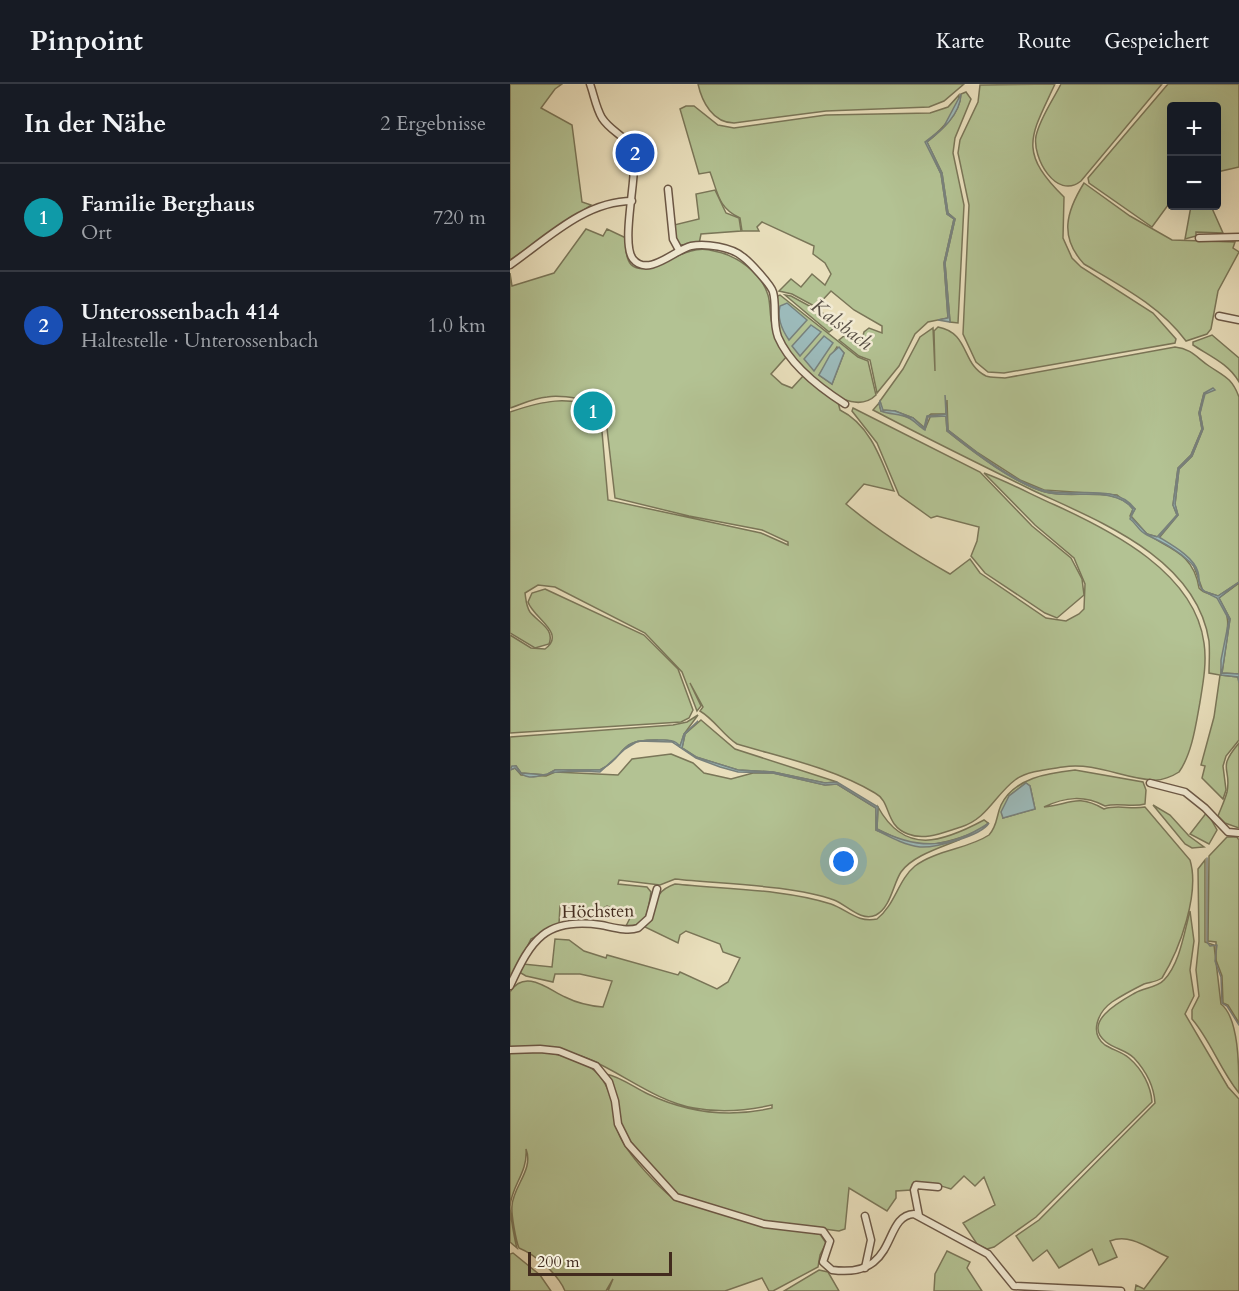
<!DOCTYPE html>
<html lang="de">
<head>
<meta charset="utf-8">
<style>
	:root { --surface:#171b24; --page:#20242c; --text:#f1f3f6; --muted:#9ea1a6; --line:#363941; --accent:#c59692 }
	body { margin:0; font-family:Cardo,serif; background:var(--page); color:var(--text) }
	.controls { position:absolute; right:18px; top:18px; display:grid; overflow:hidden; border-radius:6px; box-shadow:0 6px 24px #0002 }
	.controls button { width:54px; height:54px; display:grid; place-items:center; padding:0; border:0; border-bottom:2px solid var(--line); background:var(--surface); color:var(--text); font:30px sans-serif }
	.scale { position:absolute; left:18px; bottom:15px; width:144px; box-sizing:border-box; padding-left:6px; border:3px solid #422b1e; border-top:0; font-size:16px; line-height:21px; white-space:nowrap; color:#422b1e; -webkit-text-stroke:4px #f1ead3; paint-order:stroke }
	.you { position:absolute; left:334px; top:778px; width:21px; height:21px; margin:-15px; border:4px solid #fff; border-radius:50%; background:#1a73e8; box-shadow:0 0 0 9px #1a73e833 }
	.badge { display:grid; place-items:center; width:39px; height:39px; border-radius:50%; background:var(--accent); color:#fff; font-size:20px; font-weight:700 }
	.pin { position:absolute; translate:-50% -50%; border:3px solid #fff; box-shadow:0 2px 6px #0006 }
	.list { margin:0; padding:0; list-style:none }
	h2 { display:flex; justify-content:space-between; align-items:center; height:78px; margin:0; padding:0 24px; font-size:26px }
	h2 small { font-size:20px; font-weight:400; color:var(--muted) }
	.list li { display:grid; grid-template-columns:39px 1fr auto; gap:18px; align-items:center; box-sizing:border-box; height:108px; padding:0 24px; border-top:2px solid var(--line) }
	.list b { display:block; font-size:22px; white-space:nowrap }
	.list p { margin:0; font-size:20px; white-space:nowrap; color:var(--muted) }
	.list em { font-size:20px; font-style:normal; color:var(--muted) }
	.map { position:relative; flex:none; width:729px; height:1207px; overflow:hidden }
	header { display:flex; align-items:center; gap:36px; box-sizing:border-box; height:84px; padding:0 30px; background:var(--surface); border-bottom:2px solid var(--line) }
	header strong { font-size:28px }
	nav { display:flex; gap:33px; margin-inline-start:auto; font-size:21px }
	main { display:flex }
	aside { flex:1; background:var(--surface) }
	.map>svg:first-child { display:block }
	.green { fill:#b3c293; stroke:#7a7658; stroke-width:1.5; fill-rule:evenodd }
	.water { fill:#9cbaba; stroke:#78817c; stroke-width:1.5 }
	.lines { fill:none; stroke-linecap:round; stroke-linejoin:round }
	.stream { stroke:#78817c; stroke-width:1.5 }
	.minor-casing { stroke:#6c5846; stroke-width:9 }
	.minor { stroke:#f1ead3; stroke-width:6 }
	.labels { text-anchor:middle; stroke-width:5; stroke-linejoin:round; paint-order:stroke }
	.street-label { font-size:18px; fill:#422b1e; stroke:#f1ead3 }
	.water-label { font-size:20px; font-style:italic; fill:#584f45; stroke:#f1ead3 }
</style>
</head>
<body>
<header>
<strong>Pinpoint</strong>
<nav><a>Karte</a><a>Route</a><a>Gespeichert</a></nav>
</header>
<main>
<aside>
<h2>In der Nähe<small>2 Ergebnisse</small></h2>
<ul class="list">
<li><span class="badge" style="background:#0f9aa8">1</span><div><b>Familie Berghaus</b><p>Ort</p></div><em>720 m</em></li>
<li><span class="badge" style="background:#1a4fb4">2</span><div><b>Unterossenbach 414</b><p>Haltestelle · Unterossenbach</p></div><em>1.0 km</em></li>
</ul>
</aside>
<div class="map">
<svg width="729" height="1207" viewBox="0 0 729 1207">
	<rect width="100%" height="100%" fill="#e9dfbc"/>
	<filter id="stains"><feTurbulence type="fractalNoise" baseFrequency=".00333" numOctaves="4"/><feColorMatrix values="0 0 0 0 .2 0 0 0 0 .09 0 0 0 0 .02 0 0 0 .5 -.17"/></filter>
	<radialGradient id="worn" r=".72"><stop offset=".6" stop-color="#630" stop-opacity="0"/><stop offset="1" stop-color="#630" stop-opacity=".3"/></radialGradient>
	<g class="green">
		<polygon points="0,0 52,0 45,5 31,24 62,41 72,118 81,121 0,176"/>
		<path d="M188,0H454L434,17L419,23L316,27L224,39C203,39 192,18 188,0Z"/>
		<path d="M545,0C521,52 507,67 554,113L553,154L562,174L571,183L643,229L666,255L665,259L494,289L478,288L466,278L453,250L459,121L448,69L450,56L468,18L470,1Z"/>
		<path d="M551,0H652L571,97C546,117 522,73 526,52C530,34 543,16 551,0Z"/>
		<polygon points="658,0 729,0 729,83 707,88 706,22 662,22 661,117 642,143 579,99 578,94"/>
		<path d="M456,8L461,15L445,54L443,69L454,121L448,239L440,238L435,179L445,135L438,129L432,89L417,58C432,46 450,30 451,10Z"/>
		<path d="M449,11C449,30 430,47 416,58L431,90L437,130L444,135L434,179L438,234L418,238L405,250L389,282L367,309L360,276L349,272L329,256L334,252L345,259L352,255L354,248L359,244L372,249V242L344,226L321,207L306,223L282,210L269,207L281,195L291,203L302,190L315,201L321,190L315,179L303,170L304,162L252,138L247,143L249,147H232L230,134C208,124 208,109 200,88L189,90L170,25L176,22H184L208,41L224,44L316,31L420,29L438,23Z"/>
		<path d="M574,99L620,132L662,156L725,158L723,164L729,168L708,207L701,245L697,250L676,257C650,222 611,202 574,180C549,153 556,128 574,99Z"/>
		<polygon points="205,106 216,129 229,134 231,147 191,150 189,160 169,161 165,155 164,141 189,135 186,110"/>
		<polygon points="681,122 701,122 713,149 686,148 686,152 675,155"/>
		<path d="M76,145L93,152L97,145L116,154C112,210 156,173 181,167C188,165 197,165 204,167C226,171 251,188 258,211C261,221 259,233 263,243C266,253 273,262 277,272L261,290L272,300L282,304L294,291L328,318L330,326C361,341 372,378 384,407L354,400L336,420C368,447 403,469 440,490L460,475L470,489L536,534L556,537L569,530L574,525L575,500L564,474L525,441L474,389C499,398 522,411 545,421C602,447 685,489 694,559C697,579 693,599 690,618C686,640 682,670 669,688C663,692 651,697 643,696C614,695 586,678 553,683C540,685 516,687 505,696C485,711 477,735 451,743C434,748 415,757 398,750C374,741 382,718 365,709C323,684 274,674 227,660C213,651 205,636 190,627L193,623L180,599L191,622L187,627L172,588L135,549L45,503L28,501L15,509C16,516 16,522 20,528C29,539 45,545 39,560L25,564L0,549V328C33,317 57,311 90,325L98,416L251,449L278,461V458L252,446L179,432L105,414L95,327C89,315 49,311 37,313C24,314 12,320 0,324V189L2,202L44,189Z"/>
		<path d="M270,211L348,273L358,277L366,311C338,339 283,280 271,254C265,241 266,227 265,213ZM327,263L334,269L322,300L309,291Z"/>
		<polygon points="275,211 281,212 331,239 319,248"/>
		<path d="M428,243C460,249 451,280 476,292C481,294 489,293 495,294L665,263C682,265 687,274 699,282C714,292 722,294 729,313V498L708,512L693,507L683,480L649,454L668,431L665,421L669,385L682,372L693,345L690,329L694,309L689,329L692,345L681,371L668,384L663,421L667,431L648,453L637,450L621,432L625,425L607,411L534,406L510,396L468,369L438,346L437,316L436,330H421L417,333L415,344L403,334L385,327L372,326L370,317L393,285L410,253L423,244L425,287L424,247Z"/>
		<path d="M702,251L729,274V298C719,280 700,272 683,261V258Z"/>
		<path d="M369,319L371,327L385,328L402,335L415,345L421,331L436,332L437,347C463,368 503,399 535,408C563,416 604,400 623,425L620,432C639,465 682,457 689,504C694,510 700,509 706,513C729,529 711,568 711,591L728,593L729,599V656L716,672L713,682L716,706L713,715L692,694L695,682L691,681L704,633L710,591L699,589C699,579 700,568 699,557C686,473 588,437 522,406C469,380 416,354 363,326Z"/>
		<polygon points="343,324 470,388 522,442 561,474 572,495 574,511 547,534 535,529 475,489 461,472 467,457 469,443 427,432 421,434 389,411 367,359 342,327"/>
		<polygon points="729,499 729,590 712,589 720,535 709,514"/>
		<path d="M35,505L134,551L168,585L183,626L179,634L171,638L0,649V551L21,564L35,565C57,549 23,534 18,518L22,509Z"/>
		<path d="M188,631L174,650L170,663C162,656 158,656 148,656C105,655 118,672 90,686H45L36,691L11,689L6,682L0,684V653L163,641L177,638Z"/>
		<polygon points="191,636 225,665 327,698 315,699 263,688 228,686 186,673 172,664 175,650"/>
		<path d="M729,659V744L715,739L708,732C711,724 715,716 717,708C722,683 706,686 729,659Z"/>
		<path d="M161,670L183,679L194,689L221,695L243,689H263L315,701L327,700L366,724V746C408,764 407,763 451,755C433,763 403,771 391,788C383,800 381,823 366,831C351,838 337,821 324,816C283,801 210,800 165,795L150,801L109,796L108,800L137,803L141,808C138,826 138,844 116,842L121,832L97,822L86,828L50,822L49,840L21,855L0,897V686L5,684L11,691L36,692L45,688L108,691L122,675Z"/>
		<path d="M565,686L633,698L636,706L635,720C621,724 609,718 595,722C574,711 555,713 534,723C559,721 566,709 594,725C608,720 621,726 635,723L680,776C690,809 670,865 652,894C646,898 640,898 634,900C624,905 611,912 602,918C588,928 579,949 595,961C603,966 612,968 619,974C632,985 641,1002 642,1018L526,1133L484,1163L477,1165L467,1160L453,1139L485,1121L474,1093L465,1102L454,1092L441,1105C429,1101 414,1096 402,1101L401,1106L386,1107V1114L377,1127L339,1104L335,1145L329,1147L254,1137L168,1112L114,1050L96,990C111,993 125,1004 138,1010C178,1029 219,1034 262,1024V1021C236,1027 210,1029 184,1024C146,1017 115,991 81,976C54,964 29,962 0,963V908C15,884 39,906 55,913C67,919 80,922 93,923L102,897L70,890H45L43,898L16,892L9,888L13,880L42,883L45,855L59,856L74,867L96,874L97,871L168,891L170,888L207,905L218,898L230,874L213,868L210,860L176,847L170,851L168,859L135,843C149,825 139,809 165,800C212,805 276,805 321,820C338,826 347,839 367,835C385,821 388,796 405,782C426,766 458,765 479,751C488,741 486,732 491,721C504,694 538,689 565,686ZM516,699L520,702L525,725L493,734L499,712Z"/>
		<polygon points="643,721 660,731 679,752 694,763 682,764 675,760"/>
		<path d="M368,723C395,772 433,758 474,736L478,739C470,751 422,763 407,761C393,758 380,751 367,745Z"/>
		<polygon points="697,728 707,746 699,760 680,750"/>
		<polygon points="717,753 727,753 729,756 729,939 718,921 713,919 712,892 706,876 706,858 698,857 699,772"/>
		<path d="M695,776V858L704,861L711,920C729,934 729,983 729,1009C710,986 701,957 682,935V926L689,912L686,886L689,857L688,785Z"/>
		<path d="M680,827L684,857L680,886L684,912L675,930L718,1003L729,1015V1207H625L626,1201L634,1205L658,1173C639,1165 621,1149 600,1157L607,1173L589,1181L582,1165L549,1184L537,1166L523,1177L506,1152L529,1136L645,1019C644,1002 636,987 624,974C616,966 605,965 596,958C571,938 611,917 625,909C634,904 648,903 654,896C670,879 674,849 680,827Z"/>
		<path d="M34,968C68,974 93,981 102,1018C105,1029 105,1039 109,1050C117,1070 148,1103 165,1116L253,1141L310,1150L316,1159L310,1171L308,1183L263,1207H259L252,1194L215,1207H98L103,1195L96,1207H55C48,1190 26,1171 9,1164C6,1157 1,1130 2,1122C3,1102 24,1086 16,1065C18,1089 1,1102 0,1123C0,1129 5,1158 7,1164L0,1158V969Z"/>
		<polygon points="437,1167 460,1178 457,1184 472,1207 424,1207 425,1190"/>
		<polygon points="3,1169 30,1191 41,1207 0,1207 0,1170"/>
		<polygon points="309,1186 318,1188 329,1207 274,1207"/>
	</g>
	<g class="water">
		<path d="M451,10C450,31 432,46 417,58L432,89L438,129L445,135L435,179L440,238L428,236L438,234L434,179L444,135L437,130L431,90L415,58L433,44Z"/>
		<path d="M277,219L297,236L279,256C272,246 267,234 270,222Z"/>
		<polygon points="301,241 311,248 290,272 282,262"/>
		<polygon points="314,252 323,259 304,287 294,275"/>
		<polygon points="329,263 334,269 322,300 309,291 320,271"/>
		<path d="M703,304L705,306L695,310L690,329L693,345L682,372L669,385L665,420L668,431L649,453C662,461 684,473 688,488C690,495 688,501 693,507L708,512L729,498L709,514L720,535L712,589L729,590V599L728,593L711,591V576L719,536L707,514C677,501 697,496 681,479C668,466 654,459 637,451C629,448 627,440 620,435L623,425C606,402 566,414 540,409C508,403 462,367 437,347L436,332L418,333L415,346C409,343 405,337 399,334C389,329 381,331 371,327L369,319L370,317L373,326L385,327L403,334L414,344L417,332L436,330L435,311L438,346C463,366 507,401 537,407C565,413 606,399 625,425L621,433L637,450L647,453L667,431L663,421L668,384L681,371L692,345L689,329L694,309Z"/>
		<path d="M188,637L175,650L172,664L186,673L228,686L263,688L315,699L327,698L368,723L367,745C409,767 441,764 479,739C471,752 425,764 410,763C394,761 380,753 366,746V724L327,700L315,701L263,689L228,688L210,683L186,674L162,658L128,657L115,665L90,688C76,687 62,687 48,688C31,689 19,701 5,684L0,686L2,682H6L11,689L36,691L45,686H90C118,672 105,655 148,656C157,656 164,655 170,662L174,650Z"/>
		<polygon points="516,699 520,702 525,725 493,734 491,728 499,712"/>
	</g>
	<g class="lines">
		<polyline class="stream" points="697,774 697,858 700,862 707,861 705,877 711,893 712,919 717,922 729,941"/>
		<defs>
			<g id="minor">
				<path d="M80,0C84,11 86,24 92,34C103,51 123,53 124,76C126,97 111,160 123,175C138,194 166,165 181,162C195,159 222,163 233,173C240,178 261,201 263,208C267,222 262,236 268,253C280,281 310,304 335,320"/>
				<polyline points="158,105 163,155 169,166"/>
				<polyline points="689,154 729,153"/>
				<path d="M0,181C37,155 75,117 122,117"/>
				<polyline points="709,232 729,236"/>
				<polyline points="640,699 675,708 695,724 718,748 729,749"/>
				<path d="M0,902C21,856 35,833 91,841C102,843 117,848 128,844L139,834L147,805"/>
				<path d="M0,966L30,965L49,967L86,982L99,998L105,1017L108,1040L118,1060L166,1113L254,1140L313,1147L320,1157L313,1178L322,1186C390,1195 371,1132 404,1130L478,1170L504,1202L611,1207"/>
				<polyline points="355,1132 361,1156 355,1184"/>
				<polyline points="409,1132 404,1106 406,1101 428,1103"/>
			</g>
		</defs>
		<use href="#minor" class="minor-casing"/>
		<use href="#minor" class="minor"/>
	</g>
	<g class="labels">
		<g class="street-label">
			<text transform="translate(88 827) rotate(-1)" y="6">Höchsten</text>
		</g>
		<g class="water-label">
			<text transform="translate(332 240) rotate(37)" y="7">Kalsbach</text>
		</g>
	</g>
	<rect width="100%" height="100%" filter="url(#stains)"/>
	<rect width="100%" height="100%" fill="url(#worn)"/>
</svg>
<div class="controls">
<button>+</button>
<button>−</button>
</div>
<div class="scale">200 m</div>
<div class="you"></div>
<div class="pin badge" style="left:83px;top:327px;background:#0f9aa8">1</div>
<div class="pin badge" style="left:125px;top:69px;background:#1a4fb4">2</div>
</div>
</main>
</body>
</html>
